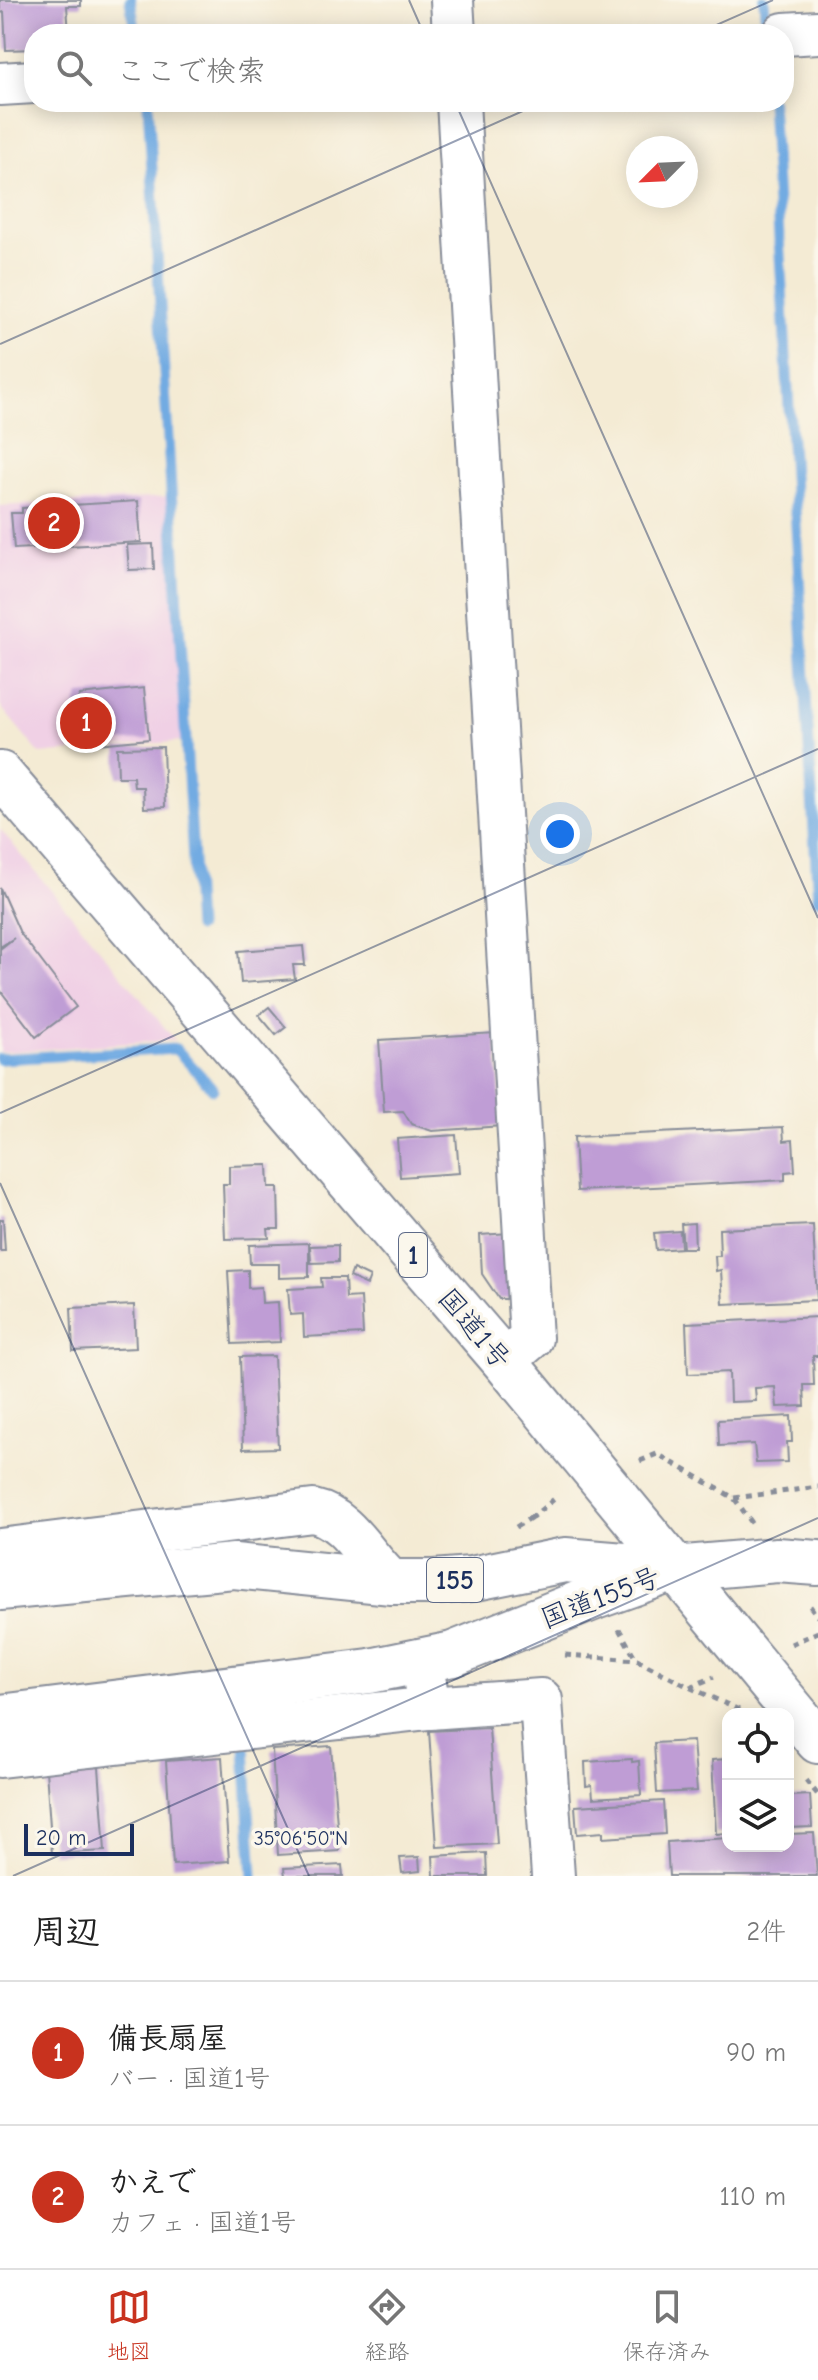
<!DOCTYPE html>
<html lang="ja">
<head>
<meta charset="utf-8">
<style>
	:root { --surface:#fff; --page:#f2f2f2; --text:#222; --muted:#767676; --line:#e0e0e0; --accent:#c8321e }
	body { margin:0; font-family:"Comic Neue","Klee One",sans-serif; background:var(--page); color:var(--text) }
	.controls { position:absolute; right:24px; bottom:24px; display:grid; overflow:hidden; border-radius:16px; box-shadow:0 4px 20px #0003 }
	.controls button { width:72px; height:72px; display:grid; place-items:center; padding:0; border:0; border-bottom:2px solid var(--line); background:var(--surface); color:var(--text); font:40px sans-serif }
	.compass { position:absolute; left:626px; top:136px; width:72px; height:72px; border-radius:50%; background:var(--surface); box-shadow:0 4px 20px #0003; rotate:246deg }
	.scale { position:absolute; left:24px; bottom:20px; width:110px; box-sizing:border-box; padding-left:8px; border:4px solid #1b2f5e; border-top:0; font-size:22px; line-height:28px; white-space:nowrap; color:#1b2f5e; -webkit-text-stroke:6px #fbf7ec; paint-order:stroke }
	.you { position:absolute; left:560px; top:834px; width:28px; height:28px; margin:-20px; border:6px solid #fff; border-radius:50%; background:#1a73e8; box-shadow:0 0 0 12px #1a73e833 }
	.badge { display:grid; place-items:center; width:52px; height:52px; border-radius:50%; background:var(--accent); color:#fff; font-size:26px; font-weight:700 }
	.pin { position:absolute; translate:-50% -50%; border:4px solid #fff; box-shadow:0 2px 8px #0006 }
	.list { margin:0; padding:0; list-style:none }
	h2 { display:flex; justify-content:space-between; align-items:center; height:104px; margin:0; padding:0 32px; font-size:34px }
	h2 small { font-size:26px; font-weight:400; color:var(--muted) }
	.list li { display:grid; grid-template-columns:52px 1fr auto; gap:24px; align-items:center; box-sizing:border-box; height:144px; padding:0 32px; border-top:2px solid var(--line) }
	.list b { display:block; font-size:30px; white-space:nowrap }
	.list p { margin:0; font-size:26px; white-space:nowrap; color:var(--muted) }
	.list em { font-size:26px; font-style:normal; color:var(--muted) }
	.icon { flex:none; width:44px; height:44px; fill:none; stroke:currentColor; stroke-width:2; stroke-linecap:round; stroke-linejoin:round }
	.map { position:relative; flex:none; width:818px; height:1876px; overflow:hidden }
	.search { position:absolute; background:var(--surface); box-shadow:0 4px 20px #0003; left:24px; right:24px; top:24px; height:88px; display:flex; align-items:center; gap:20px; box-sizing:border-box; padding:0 28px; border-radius:32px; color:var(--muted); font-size:30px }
	.sheet { height:392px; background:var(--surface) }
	nav { display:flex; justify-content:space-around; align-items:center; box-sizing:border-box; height:112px; border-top:2px solid var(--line); background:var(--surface); font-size:22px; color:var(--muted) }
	nav a { display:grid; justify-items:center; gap:4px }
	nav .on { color:var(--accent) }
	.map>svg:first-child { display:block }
	.built { fill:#f0d0e5 }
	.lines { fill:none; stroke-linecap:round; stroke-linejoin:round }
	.stream { stroke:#72abe2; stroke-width:11 }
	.building { fill:#bf9dd5 }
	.minor-casing { stroke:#888d99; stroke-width:46 }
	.secondary-casing { stroke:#888d99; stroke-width:48 }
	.trunk-casing { stroke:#888d99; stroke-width:48 }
	.path { stroke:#888d99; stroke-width:5; stroke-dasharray:6 6; stroke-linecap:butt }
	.minor { stroke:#fff; stroke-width:42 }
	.secondary { stroke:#fff; stroke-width:44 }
	.trunk { stroke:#fff; stroke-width:44 }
	.ticks { fill:none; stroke:#1b2f5e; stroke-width:2; stroke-opacity:0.45 }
	.labels { text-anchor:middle; stroke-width:7; stroke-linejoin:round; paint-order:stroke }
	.shield { fill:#fbf7ec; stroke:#5e6b89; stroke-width:2 }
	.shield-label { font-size:26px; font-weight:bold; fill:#1b2f5e }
	.street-label { font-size:28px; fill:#1b2f5e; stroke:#fbf7ec }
	.ticks-label { font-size:20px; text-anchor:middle; fill:#1b2f5e; stroke:#fbf7ec; stroke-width:7; stroke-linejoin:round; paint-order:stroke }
</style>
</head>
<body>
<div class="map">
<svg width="818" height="1876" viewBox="0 0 818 1876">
	<rect width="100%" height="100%" fill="#fbf7ec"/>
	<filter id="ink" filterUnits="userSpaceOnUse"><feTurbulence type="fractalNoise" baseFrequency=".0125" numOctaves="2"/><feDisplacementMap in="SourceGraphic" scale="16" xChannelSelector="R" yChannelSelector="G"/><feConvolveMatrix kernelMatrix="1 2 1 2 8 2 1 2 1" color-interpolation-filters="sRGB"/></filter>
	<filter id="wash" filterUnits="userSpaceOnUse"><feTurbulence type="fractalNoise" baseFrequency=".006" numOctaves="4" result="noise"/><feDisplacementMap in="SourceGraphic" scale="32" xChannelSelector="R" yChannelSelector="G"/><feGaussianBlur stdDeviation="1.8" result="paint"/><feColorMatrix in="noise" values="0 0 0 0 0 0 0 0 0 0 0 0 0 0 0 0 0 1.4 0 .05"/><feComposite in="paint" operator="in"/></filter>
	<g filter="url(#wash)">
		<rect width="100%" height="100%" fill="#f4ebd4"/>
		<g class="built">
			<polygon points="170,497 183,741 40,754 0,706 0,506"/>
			<polygon points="0,829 175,1040 0,1052"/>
		</g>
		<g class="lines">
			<g class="stream">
				<polyline points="130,0 136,34"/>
				<polyline points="764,0 766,24"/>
				<polyline points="148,102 197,927"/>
				<polyline points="771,102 818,899"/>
				<polyline points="0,1059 176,1049 213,1089"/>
				<polyline points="245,1748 253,1876"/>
			</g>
		</g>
		<g id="blocks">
			<g class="building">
				<polygon points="0,0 81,0 81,6 67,6 69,34 34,34 34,49 6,50 4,12 0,13"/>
				<polygon points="138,501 141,542 14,549 11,513 22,513 22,508"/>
				<polygon points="153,544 154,569 129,570 127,545"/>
				<polygon points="144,688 149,739 77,746 76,728 67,724 80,695"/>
				<polygon points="163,747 165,807 144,808 143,787 134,787 133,777 118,777 117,748"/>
				<polygon points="0,888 20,933 76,1007 36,1037 0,990 0,949 14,938 0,947"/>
				<polygon points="303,946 305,965 293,965 295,979 241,983 238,951"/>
				<polygon points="269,1007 286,1027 276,1035 259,1015"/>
				<polygon points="496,1033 502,1126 432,1131 411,1124 403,1111 384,1112 379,1040"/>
				<polygon points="783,1127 784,1141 793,1140 795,1171 785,1172 785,1180 577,1191 574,1137"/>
				<polygon points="456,1135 459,1173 400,1177 397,1139"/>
				<polygon points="268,1165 269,1187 278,1187 279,1229 268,1229 269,1238 225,1239 223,1184 229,1184 229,1166"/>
				<polygon points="0,1219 3,1219 5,1251 0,1251"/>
				<polygon points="694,1223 695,1248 683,1248 681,1224"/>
				<polygon points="813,1225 817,1300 723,1304 721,1270 716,1271 715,1256 720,1256 719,1229"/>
				<polygon points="680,1231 681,1248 656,1250 654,1233"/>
				<polygon points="510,1233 512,1299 499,1299 482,1274 480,1235"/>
				<polygon points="309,1243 309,1277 279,1278 279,1264 250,1264 249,1245"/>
				<polygon points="338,1245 338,1262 311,1263 310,1246"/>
				<polygon points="353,1269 370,1277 367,1285 350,1277"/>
				<polygon points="248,1270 248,1288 261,1287 262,1303 278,1302 280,1342 232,1344 228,1271"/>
				<polygon points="321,1278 345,1278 346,1298 361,1297 363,1334 304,1337 303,1314 290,1315 288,1289 322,1287"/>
				<polygon points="134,1305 136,1348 73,1351 71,1308"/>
				<polygon points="818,1317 818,1356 813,1356 814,1385 804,1385 805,1406 777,1407 775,1387 755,1388 756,1401 730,1402 729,1372 688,1374 686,1323"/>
				<polygon points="274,1356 278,1448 243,1449 240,1357"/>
				<polygon points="791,1416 792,1442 787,1442 788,1462 756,1463 754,1444 719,1446 718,1420"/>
				<polygon points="489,1728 497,1844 437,1847 429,1731"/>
				<polygon points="693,1741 697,1791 657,1793 654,1743"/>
				<polygon points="331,1746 339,1851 278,1855 272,1750"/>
				<polygon points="222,1757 229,1861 173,1865 166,1761"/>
				<polygon points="632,1759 632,1762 639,1761 641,1795 593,1798 592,1785 586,1786 585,1762"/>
				<polygon points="728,1759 728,1833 716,1834 712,1760"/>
				<polygon points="99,1767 105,1851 52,1854 46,1770"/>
				<polygon points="810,1795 812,1827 788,1828 788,1796"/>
				<polygon points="663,1801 665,1834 603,1838 603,1832 577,1834 575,1806"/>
				<polygon points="814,1833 817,1876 669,1876 667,1842 728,1838 728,1846 788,1846 788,1834"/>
				<polygon points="486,1853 487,1876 434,1876 433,1856"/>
				<polygon points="419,1857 420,1871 402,1873 400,1858"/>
				<polygon points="342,1865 343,1876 285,1876 284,1868"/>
			</g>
		</g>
	</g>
	<g filter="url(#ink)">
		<use href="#blocks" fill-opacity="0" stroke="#888d99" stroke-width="2"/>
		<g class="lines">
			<defs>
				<g id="minor">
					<polyline points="452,0 454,34"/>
					<polyline points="784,34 818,32"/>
					<polyline points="0,84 34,82"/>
					<polyline points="458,102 531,1338 504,1361"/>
					<path d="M0,1550L313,1511C349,1519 364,1557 392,1582"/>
					<polyline points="425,1683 429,1708 541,1700 553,1876"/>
					<polyline points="0,1756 429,1708"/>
				</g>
				<polyline id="secondary" points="674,1569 777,1560 818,1563"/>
				<g id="trunk">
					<polyline points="0,774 504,1361 818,1741"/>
					<polyline points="0,1588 234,1566 392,1582 434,1582 471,1579 565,1560 660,1568"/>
					<polyline points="0,1717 370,1671 453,1654 595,1597 674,1569"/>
				</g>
			</defs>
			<use href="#minor" class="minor-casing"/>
			<use href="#secondary" class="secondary-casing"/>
			<use href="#trunk" class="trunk-casing"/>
			<g class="path">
				<polyline points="640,1461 657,1454 734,1498 752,1523"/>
				<polyline points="734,1498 818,1487"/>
				<polyline points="533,1519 532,1517 558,1496"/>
				<polyline points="516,1527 532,1517"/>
				<polyline points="810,1606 818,1617"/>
				<polyline points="619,1629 636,1659"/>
				<polyline points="791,1644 818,1632"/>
				<polyline points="565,1655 637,1660 689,1687 739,1710"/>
				<polyline points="690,1687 714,1677"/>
				<polyline points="806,1780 818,1795"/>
			</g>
			<use href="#minor" class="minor"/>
			<use href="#secondary" class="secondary"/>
			<use href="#trunk" class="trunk"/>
		</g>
	</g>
	<path class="ticks" d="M409,0L424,34M696,34L773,0M455,102L818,918M0,344L543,102M0,1113L818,749M0,1183L309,1876M13,1876L818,1518"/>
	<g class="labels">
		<g class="shield">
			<rect x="399" y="1233" width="28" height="44" rx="6"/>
			<rect x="427" y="1558" width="56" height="44" rx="6"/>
		</g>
		<g class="shield-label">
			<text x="413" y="1264">1</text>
			<text x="455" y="1589">155</text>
		</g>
		<g class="street-label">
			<text transform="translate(475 1328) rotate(50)" y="10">国道1号</text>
			<text transform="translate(600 1597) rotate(-21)" y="10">国道155号</text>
		</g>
	</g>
	<g class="ticks-label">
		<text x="301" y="1845">35°06'50"N</text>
	</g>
</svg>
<div class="controls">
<button><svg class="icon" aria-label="locate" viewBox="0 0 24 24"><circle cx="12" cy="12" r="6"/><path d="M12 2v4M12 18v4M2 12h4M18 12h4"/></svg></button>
<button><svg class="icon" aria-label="layers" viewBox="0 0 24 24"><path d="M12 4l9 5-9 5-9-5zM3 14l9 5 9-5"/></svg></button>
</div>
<svg class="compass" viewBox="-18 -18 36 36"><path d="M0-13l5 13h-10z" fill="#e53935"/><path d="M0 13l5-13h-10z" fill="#767676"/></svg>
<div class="scale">20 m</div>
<div class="you"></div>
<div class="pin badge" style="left:86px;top:723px">1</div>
<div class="pin badge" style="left:54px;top:523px">2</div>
<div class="search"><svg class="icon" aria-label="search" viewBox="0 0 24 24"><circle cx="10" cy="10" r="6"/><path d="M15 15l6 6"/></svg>ここで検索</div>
</div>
<section class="sheet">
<h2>周辺<small>2件</small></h2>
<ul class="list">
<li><span class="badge">1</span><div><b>備長扇屋</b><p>バー · 国道1号</p></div><em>90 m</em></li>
<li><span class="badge">2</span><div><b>かえで</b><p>カフェ · 国道1号</p></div><em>110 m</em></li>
</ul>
</section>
<nav>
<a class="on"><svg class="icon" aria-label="map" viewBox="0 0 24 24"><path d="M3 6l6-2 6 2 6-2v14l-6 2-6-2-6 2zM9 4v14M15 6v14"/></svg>地図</a>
<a><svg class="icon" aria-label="directions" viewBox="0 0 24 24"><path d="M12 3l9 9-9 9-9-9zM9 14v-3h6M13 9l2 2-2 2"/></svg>経路</a>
<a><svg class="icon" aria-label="saved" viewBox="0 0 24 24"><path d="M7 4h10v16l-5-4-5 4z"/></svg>保存済み</a>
</nav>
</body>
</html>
